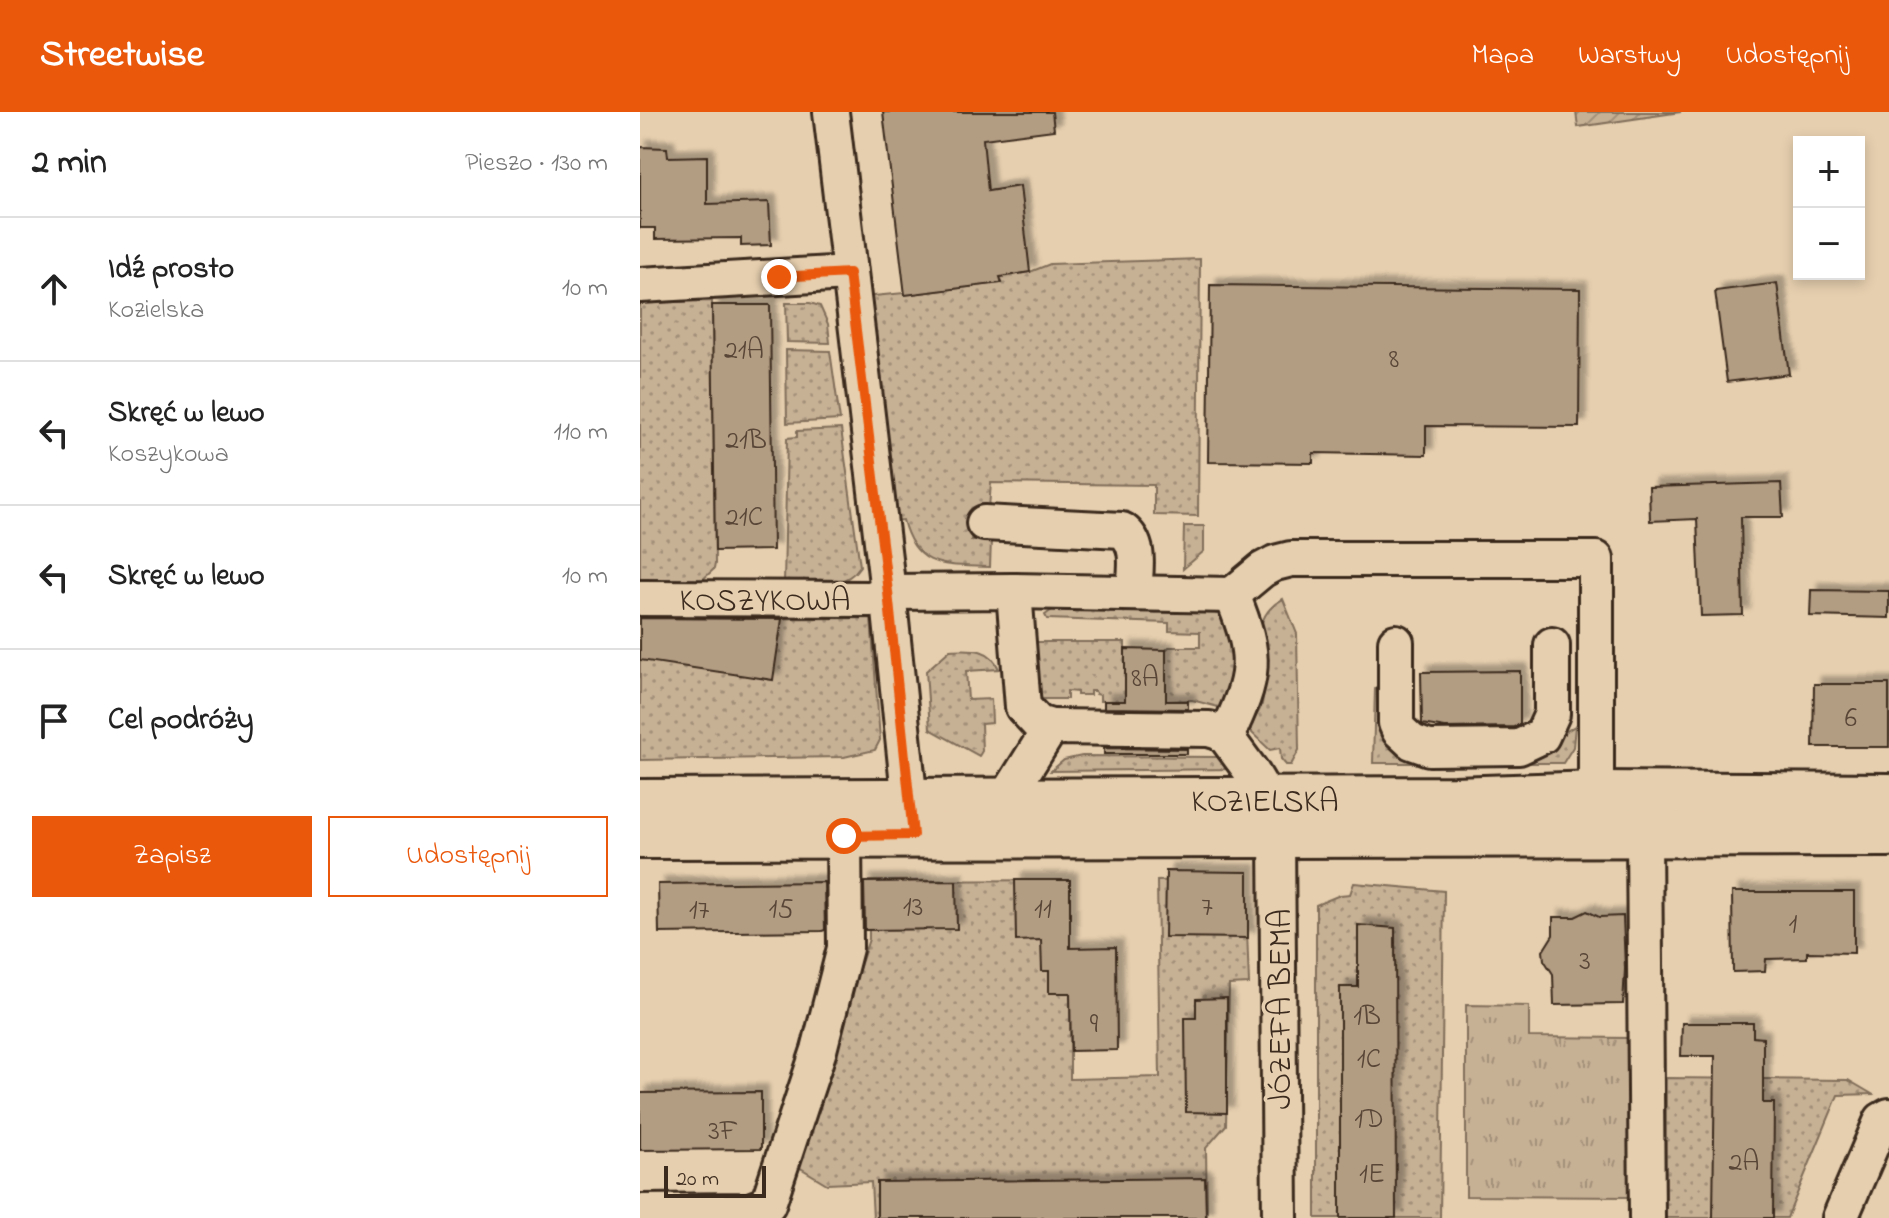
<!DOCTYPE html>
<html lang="pl">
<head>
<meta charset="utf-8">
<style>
	:root { --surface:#fff; --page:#f2f2f2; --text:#222; --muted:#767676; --line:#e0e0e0; --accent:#ea580c }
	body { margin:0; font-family:"Indie Flower",sans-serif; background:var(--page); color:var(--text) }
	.controls { position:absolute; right:24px; top:24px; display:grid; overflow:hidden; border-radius:0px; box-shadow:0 4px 12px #0003 }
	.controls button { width:72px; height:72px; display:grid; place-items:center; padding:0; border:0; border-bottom:2px solid var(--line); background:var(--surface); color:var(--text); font:40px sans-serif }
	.scale { position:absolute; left:24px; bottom:20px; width:102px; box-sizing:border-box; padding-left:8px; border:4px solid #3b2a1e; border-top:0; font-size:22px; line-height:28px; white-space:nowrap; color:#3b2a1e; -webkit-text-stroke:6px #e6cfaf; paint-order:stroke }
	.stop { position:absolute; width:24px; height:24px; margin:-18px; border:6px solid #ea580c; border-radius:50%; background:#fff }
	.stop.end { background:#ea580c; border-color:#fff; box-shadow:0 2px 8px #0008 }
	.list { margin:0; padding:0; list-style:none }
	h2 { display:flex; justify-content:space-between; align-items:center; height:104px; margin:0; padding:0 32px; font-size:34px }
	h2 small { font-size:26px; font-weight:400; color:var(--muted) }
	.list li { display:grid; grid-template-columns:52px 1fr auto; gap:24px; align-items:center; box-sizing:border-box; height:144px; padding:0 32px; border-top:2px solid var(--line) }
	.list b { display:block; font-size:30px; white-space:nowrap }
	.list p { margin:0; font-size:26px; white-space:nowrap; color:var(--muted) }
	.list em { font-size:26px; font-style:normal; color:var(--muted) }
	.actions { display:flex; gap:16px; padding:24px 32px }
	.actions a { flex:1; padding:18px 0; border:2px solid var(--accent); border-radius:0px; text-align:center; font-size:28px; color:var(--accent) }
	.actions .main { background:var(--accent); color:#fff }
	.icon { flex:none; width:44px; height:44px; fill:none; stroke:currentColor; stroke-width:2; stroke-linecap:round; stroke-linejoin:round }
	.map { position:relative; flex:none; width:1249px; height:1106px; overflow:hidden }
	header { display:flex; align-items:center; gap:48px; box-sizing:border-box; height:112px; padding:0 40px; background:var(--accent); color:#fff }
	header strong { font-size:38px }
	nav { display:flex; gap:44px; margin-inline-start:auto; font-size:28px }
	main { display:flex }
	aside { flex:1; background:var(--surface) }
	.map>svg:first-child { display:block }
	.grass { fill:url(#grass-dots); stroke:#816e5a; stroke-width:2 }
	.park { fill:url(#park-tufts); stroke:#816e5a; stroke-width:2 }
	.garden { fill:url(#garden-furrows); stroke:#816e5a; stroke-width:2 }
	.building { fill:#b29c82; stroke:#3b2a1e; stroke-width:2; filter:url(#shadow) }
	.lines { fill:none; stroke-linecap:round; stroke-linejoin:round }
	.minor-casing { stroke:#3b2a1e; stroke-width:40 }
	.major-casing { stroke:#3b2a1e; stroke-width:50 }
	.minor { stroke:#e6cfaf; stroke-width:34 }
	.major { stroke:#e6cfaf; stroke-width:44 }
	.route { stroke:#ea580c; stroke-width:10 }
	.labels { text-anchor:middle; stroke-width:7; stroke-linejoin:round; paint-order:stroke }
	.number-label { font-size:28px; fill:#594637 }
	.street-label { font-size:32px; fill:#3b2a1e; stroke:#e6cfaf }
</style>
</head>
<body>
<header>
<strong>Streetwise</strong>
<nav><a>Mapa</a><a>Warstwy</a><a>Udostępnij</a></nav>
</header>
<main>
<aside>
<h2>2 min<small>Pieszo · 130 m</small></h2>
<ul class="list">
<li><svg class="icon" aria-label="ahead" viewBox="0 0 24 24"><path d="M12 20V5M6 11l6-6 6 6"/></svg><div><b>Idź prosto</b><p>Kozielska</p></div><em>10 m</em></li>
<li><svg class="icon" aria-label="left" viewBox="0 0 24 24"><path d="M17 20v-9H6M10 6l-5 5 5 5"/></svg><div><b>Skręć w lewo</b><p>Koszykowa</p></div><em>110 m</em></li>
<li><svg class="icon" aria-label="left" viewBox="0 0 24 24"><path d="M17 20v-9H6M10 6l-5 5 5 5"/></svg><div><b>Skręć w lewo</b></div><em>10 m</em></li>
<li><svg class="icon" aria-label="arrive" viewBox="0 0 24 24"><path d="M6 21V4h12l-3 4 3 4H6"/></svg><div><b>Cel podróży</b></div></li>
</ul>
<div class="actions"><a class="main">Zapisz</a><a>Udostępnij</a></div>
</aside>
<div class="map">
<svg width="1249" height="1106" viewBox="0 0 1249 1106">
	<defs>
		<pattern id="grass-dots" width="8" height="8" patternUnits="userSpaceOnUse" patternTransform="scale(2)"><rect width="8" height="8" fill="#c7b195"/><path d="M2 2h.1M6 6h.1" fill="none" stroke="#a39079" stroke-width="1.8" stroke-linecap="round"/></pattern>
		<pattern id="park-tufts" width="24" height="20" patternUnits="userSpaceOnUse" patternTransform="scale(2)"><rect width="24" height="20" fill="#c7b195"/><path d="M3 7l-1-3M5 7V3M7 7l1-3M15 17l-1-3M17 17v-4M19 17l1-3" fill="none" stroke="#a39079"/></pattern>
		<pattern id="garden-furrows" width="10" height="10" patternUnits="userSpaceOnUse" patternTransform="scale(2)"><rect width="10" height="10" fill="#c7b195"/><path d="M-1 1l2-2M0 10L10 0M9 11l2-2" fill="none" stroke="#a39079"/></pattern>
		<filter id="shadow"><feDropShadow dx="7" dy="-7" stdDeviation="2" flood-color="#0004"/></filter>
	</defs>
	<rect width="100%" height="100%" fill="#e6cfaf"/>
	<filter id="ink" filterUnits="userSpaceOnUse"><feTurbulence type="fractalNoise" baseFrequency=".0125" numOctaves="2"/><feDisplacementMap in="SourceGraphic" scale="16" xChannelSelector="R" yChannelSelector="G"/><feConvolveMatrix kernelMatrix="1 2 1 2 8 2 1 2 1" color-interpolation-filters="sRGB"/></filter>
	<g filter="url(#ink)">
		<g class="grass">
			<path d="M560,147L558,404L514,403V373L351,371L349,396L333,397L331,428H351L350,455C305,453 276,458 263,408L254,409L224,185L264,181L265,183L361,171L360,165L390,160L410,152Z"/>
			<polygon points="72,189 75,452 74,457 60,470 0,472 0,191"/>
			<polygon points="146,191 170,191 180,194 188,212 190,231 147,230"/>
			<polygon points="146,238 190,239 200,308 147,311"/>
			<path d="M201,317L220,454C204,479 171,472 144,472L147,326L157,325V319Z"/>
			<polygon points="544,414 564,414 564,439 543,457"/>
			<path d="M643,487L657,522L659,638L651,653H646L641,647L640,636L630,638L612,621L610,615C613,607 620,600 622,592C630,556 601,509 643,487Z"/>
			<path d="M415,496L567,498C587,503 591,517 601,534L582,596L552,588L526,589V538L529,535H560V520L529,519V511L407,507L405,503Z"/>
			<polygon points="231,506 240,628 235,638 204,645 0,648 0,507"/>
			<polygon points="397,530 485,530 485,589 460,589 460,583 456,582 455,579 450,579 450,583 437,583 437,580 427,579 427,587 395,587 394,531"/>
			<path d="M310,538C332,537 350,535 359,557L326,559L328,588L351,587L352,611L341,612L342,639L339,644L290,617L286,559Z"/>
			<polygon points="739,574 743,576 747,612 896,638 935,614 933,635 923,651 733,651 735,577"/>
			<polygon points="442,644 577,645 597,657 411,659 424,648"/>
			<polygon points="605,766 609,872 589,873 586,1013 566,1036 567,1106 233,1106 231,1070 187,1072 154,1052 229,827 229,769 430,768 430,967 520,965 517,769"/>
			<polygon points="714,771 804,779 800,1106 676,1106 676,793 700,783 710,782"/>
			<polygon points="1026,966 1208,968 1232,982 1198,983 1147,1106 1025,1106"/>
		</g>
		<polygon class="park" points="826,893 889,894 889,925 991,926 991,1085 826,1084"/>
		<polygon class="garden" points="936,0 1041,0 938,15"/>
		<g class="building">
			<polygon points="243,0 412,0 414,18 343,27 348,79 380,74 390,160 360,165 362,171 265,183"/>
			<polygon points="0,35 27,36 28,45 67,44 67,92 129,90 131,133 101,134 101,126 15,127 15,116 0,116"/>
			<polygon points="1137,171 1149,262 1087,270 1075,179"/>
			<polygon points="570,173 940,177 939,315 786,314 786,343 673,341 673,351 568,350"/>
			<polygon points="72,193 130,193 133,438 75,439"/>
			<polygon points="1141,371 1143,405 1101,405 1103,503 1061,504 1057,407 1010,409 1009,375"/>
			<polygon points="1171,478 1249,479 1249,506 1170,504"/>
			<polygon points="0,506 142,507 133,568 0,548"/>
			<polygon points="485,537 526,538 526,589 548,589 548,597 464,596 464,589 485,589"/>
			<polygon points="880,559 880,612 874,615 805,616 782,612 781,560"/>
			<polygon points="1174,572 1249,572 1249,635 1173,635"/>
			<polygon points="464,636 547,637 547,642 464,642"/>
			<polygon points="526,759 608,760 608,826 525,825"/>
			<polygon points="375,768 430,768 430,836 476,835 477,938 431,939 430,881 409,881 409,859 402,859 401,828 376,829"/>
			<polygon points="316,769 317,817 225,818 224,770"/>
			<polygon points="184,770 185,818 182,819 19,821 18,772"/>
			<polygon points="1092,780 1214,780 1214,841 1167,840 1167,846 1126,847 1125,859 1093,860"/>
			<polygon points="947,799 959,805 983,804 985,857 983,892 914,893 913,862 904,848 903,839 913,823 913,805 935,805"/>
			<polygon points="718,813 755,816 756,1106 700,1106 700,875 718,875"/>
			<polygon points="587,886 587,1001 546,1000 545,906 556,906 556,887"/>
			<polygon points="1042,911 1113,911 1113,925 1123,926 1123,991 1134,991 1133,1106 1073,1106 1075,944 1041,944"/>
			<polygon points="121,980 121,1037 0,1038 0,981"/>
			<polygon points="565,1066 566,1106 237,1106 237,1070"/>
		</g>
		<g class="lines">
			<defs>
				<g id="minor">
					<polyline points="191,0 248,480 272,711"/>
					<polyline points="0,173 209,161"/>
					<path d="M344,411L482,418C502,432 495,459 494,481"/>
					<polyline points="374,479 383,595 398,611 411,615"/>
					<polyline points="0,486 231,487 248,480 374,479 592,483 622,458 635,451 651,447 956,447 956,682"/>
					<polyline points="756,530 756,611 759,618 772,630 789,636 879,635 902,624 912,602 912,533"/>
					<path d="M586,625C615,564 618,546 592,483"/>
					<polyline points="366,687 411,615 569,617 579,620 586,625 611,659 629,689 637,722 640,1106"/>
					<polyline points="1004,723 1007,1106"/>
					<polyline points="0,1100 110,1099 128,1092 179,938 205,836 204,724"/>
					<polyline points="1200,1106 1242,1008 1249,1004"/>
				</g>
				<g id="major">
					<polyline points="0,690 814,687 956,682 1249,684"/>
					<polyline points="0,724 1249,722"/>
				</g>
			</defs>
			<use href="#minor" class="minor-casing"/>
			<use href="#major" class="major-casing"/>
			<use href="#minor" class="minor"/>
			<use href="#major" class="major"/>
		</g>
	</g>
	<g class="lines" filter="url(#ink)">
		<polyline class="route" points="139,165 209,161 248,480 273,723 204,724"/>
	</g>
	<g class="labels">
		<g class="number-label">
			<text x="104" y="246">21A</text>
			<text x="754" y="255">8</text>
			<text x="106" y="336">21B</text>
			<text x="104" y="413">21C</text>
			<text x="505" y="574">8A</text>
			<text x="1211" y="614">6</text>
			<text x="273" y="803">13</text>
			<text x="567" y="803">7</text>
			<text x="141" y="805">15</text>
			<text x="403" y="805">11</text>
			<text x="59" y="806">17</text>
			<text x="1153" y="820">1</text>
			<text x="945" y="857">3</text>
			<text x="727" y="912">1B</text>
			<text x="454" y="920">9</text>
			<text x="729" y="955">1C</text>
			<text x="729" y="1015">1D</text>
			<text x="83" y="1027">3F</text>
			<text x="1104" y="1058">2A</text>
			<text x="732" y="1070">1E</text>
		</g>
		<g class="street-label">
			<text x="125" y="498">KOSZYKOWA</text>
			<text x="625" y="699">KOZIELSKA</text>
			<text transform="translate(639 897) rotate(-90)" y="11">JÓZEFA BEMA</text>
		</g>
	</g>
</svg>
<div class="controls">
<button>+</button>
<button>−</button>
</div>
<div class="scale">20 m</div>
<div class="stop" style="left:204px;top:724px"></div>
<div class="stop end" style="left:139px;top:165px"></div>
</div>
</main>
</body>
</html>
